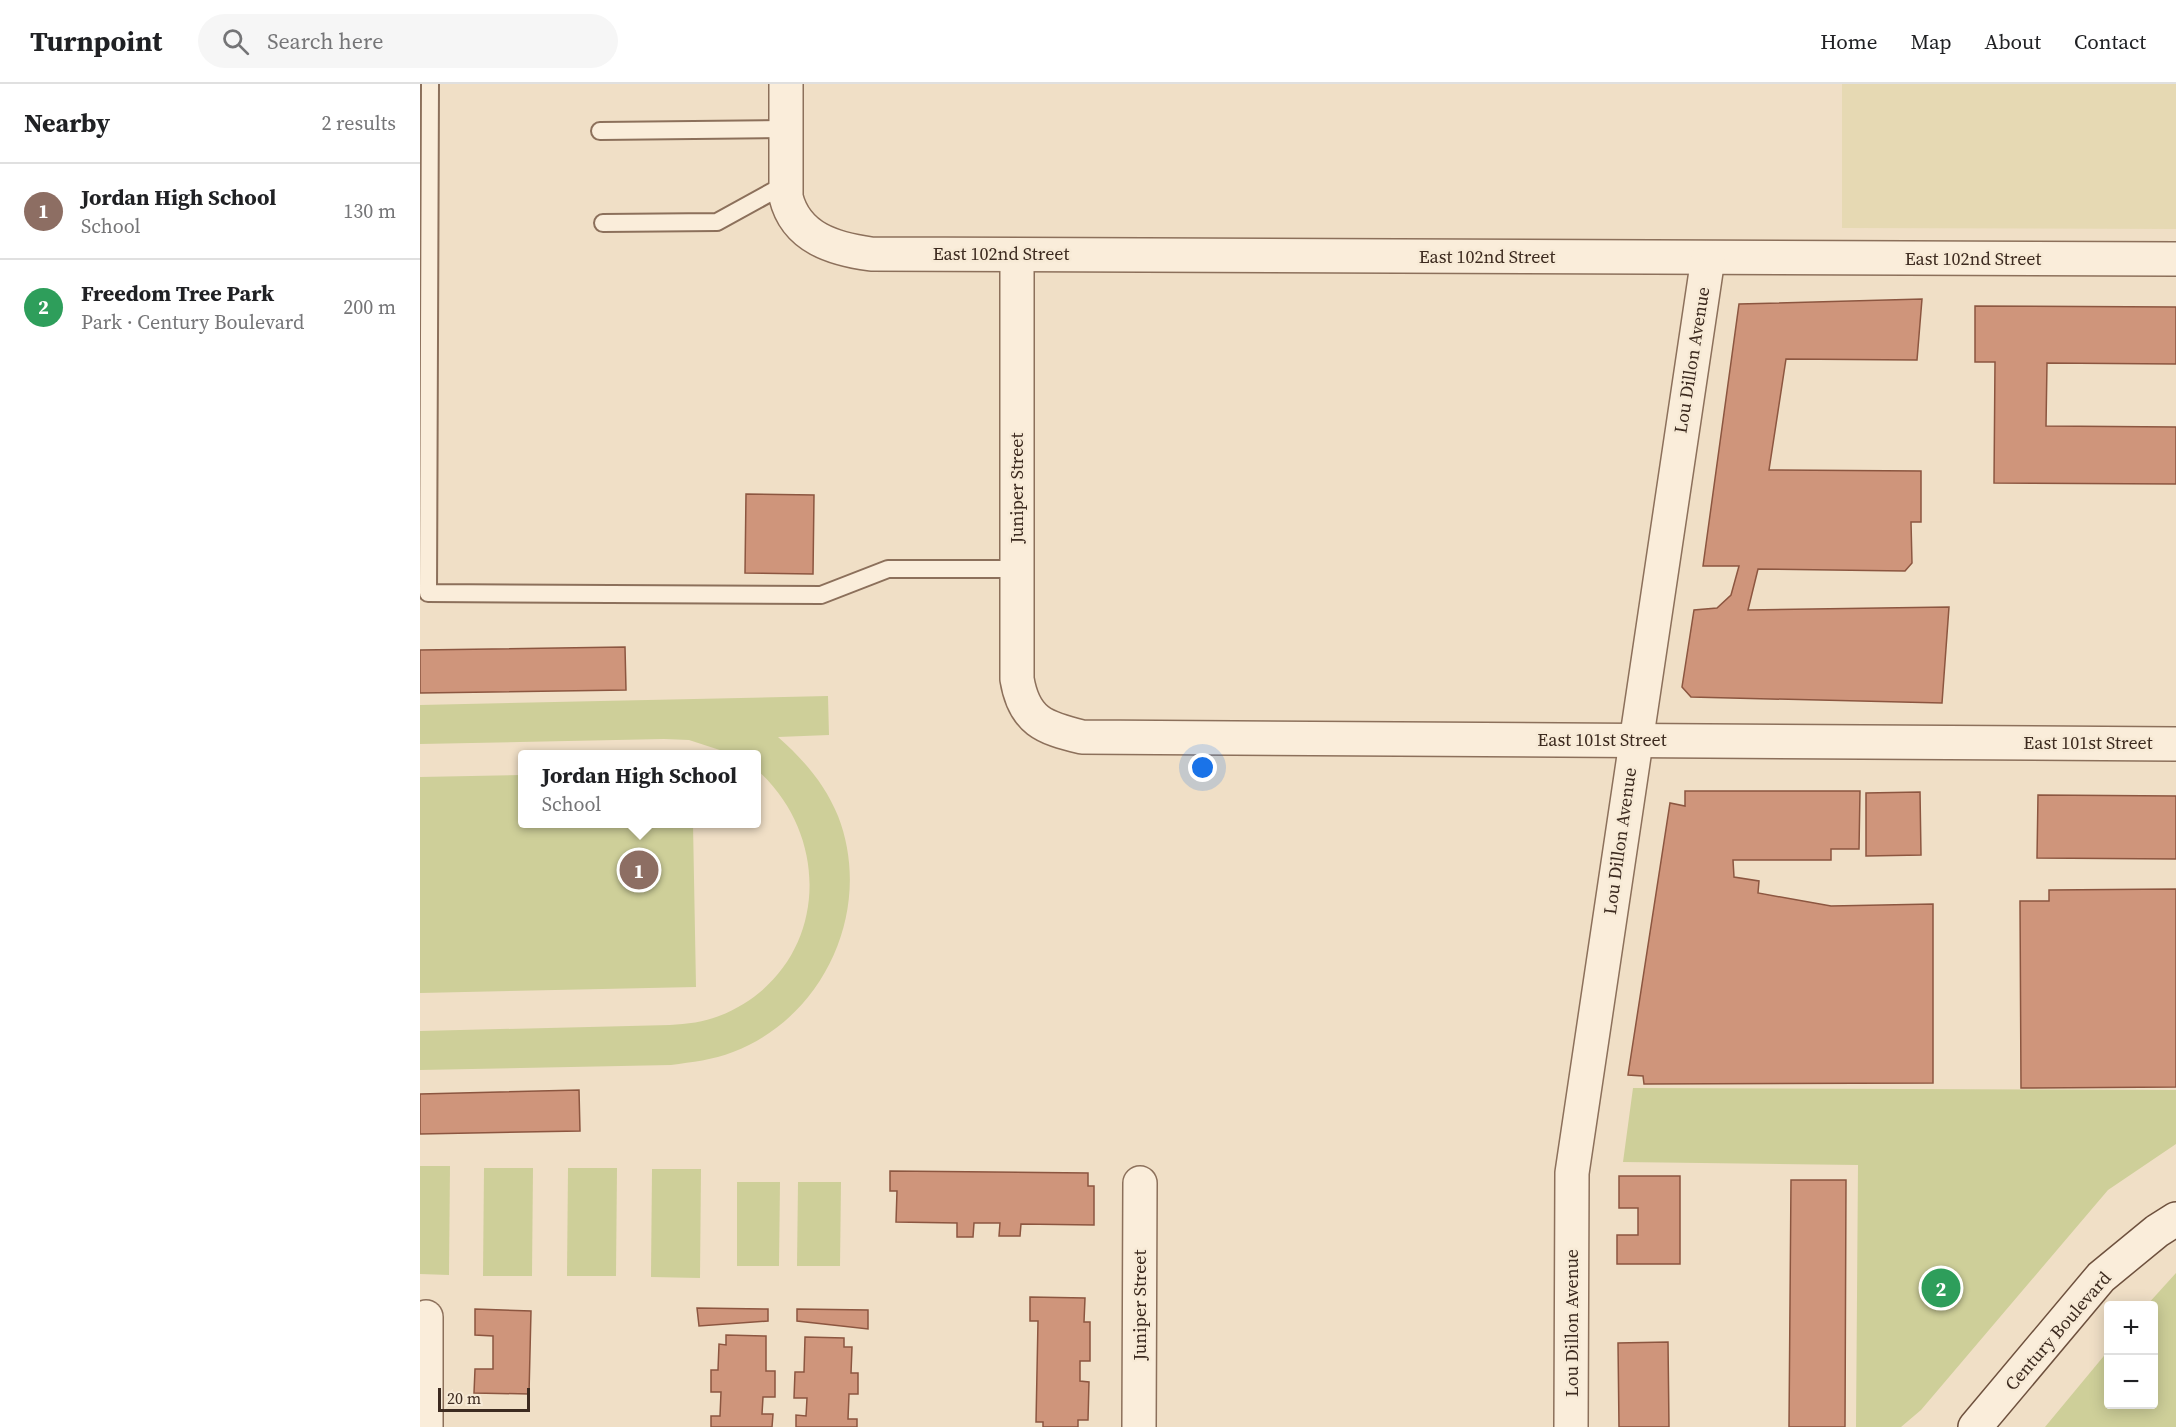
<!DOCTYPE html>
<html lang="en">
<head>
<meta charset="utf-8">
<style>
	:root { --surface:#fff; --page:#f6f6f6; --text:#202124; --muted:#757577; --line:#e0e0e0; --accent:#9d2935 }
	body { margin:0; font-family:"Source Serif 4",serif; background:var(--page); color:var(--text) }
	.controls { position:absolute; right:18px; bottom:18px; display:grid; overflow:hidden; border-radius:6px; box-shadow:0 3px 15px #0003 }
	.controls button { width:54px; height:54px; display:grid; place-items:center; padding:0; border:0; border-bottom:2px solid var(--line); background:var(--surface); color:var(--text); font:30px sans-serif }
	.scale { position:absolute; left:18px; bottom:15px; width:92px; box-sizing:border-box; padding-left:6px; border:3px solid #3c2a1f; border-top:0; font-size:16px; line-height:21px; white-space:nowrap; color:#3c2a1f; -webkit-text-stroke:4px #f7ead6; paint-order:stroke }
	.you { position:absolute; left:783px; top:684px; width:21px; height:21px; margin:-15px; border:4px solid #fff; border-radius:50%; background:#1a73e8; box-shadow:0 0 0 9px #1a73e833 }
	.badge { display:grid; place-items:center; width:39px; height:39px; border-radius:50%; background:var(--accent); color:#fff; font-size:20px; font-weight:700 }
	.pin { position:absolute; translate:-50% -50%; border:3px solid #fff; box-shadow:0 2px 6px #0006 }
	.popup { position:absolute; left:98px; top:666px; width:243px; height:78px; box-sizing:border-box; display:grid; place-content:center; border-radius:6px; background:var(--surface); filter:drop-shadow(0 2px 4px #0005); font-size:20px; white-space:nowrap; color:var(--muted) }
	.popup b { font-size:22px; color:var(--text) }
	.popup::after { content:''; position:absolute; left:50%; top:100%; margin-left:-12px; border:12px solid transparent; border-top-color:var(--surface) }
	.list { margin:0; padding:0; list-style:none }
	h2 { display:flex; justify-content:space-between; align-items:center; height:78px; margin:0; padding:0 24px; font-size:26px }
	h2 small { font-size:20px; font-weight:400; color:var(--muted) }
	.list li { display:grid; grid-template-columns:39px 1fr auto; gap:18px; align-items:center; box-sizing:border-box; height:96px; padding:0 24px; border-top:2px solid var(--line) }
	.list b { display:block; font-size:22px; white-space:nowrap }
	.list p { margin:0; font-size:20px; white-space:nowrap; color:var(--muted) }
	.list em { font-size:20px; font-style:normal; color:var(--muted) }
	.icon { flex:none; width:33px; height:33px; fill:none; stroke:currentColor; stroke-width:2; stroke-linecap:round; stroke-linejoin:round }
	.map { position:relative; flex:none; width:1756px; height:1343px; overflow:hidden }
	header { display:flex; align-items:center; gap:36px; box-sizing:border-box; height:84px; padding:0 30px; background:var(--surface); border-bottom:2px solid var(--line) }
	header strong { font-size:28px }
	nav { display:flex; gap:33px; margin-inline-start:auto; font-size:21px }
	.search { width:420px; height:54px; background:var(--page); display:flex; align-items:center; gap:15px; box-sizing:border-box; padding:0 21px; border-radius:33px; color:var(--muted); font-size:22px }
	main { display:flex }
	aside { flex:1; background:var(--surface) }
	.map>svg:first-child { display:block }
	.farmland { fill:#e6d9b3 }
	.green { fill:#cecf99 }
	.building { fill:#cf957b; stroke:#8c5640; stroke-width:1.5 }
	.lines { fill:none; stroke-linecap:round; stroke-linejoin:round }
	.service-casing { stroke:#8c705b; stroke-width:20 }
	.minor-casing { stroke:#8c705b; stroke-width:36 }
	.secondary-casing { stroke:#6e513e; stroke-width:36 }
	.service { stroke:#faedda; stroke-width:16 }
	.minor { stroke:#faedda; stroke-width:33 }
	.secondary { stroke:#faedda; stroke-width:33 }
	.labels { text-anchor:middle; stroke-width:5; stroke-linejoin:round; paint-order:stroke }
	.street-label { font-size:18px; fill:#3c2a1f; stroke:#f7ead6 }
</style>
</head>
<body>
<header>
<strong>Turnpoint</strong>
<div class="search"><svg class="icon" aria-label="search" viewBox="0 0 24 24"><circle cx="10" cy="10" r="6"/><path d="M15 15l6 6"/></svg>Search here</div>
<nav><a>Home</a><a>Map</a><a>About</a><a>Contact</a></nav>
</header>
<main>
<aside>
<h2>Nearby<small>2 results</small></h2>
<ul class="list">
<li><span class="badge" style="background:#8d6e63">1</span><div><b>Jordan High School</b><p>School</p></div><em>130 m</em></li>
<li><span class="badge" style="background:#2e9e5b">2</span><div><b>Freedom Tree Park</b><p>Park · Century Boulevard</p></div><em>200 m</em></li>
</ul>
</aside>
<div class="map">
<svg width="1756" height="1343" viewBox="0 0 1756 1343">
	<rect width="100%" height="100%" fill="#f0dfc6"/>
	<polygon class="farmland" points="1422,0 1756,0 1756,145 1422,144"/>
	<g class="green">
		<path d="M408,612L409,651L358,653C383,675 405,700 418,732C454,824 405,933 313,968C293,976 272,978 251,981L0,986V947L250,941C267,940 284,938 299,932C406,890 418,757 336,685V670H312L269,656L244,655L0,660V621Z"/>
		<polygon points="102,691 102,740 273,740 276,903 0,909 0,693"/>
		<polygon points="1213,1004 1756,1006 1756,1060 1688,1106 1501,1326 1481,1343 1436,1343 1438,1081 1203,1078"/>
		<polygon points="0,1082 30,1082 29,1191 0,1190"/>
		<polygon points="64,1084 113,1084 112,1192 63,1192"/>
		<polygon points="148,1084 197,1084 196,1192 147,1192"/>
		<polygon points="232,1085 281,1085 280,1194 231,1193"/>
		<polygon points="317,1098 360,1098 359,1182 317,1182"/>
		<polygon points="378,1098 421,1098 420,1182 377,1182"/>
		<polygon points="1756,1189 1756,1343 1625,1343 1688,1267 1688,1320 1734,1320 1734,1222 1727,1221"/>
	</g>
	<g class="building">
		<polygon points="1502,215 1497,276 1366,275 1349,386 1501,387 1501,438 1491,438 1492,479 1485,487 1338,485 1328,526 1529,523 1522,619 1271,613 1262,603 1274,526 1297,524 1311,511 1319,482 1283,482 1319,220"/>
		<polygon points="1555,222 1756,223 1756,280 1627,279 1626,342 1756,343 1756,400 1574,399 1575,278 1555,278"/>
		<polygon points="326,410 394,411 393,490 325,489"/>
		<polygon points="205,563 206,606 0,609 0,566"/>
		<polygon points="1265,707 1440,707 1439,765 1411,765 1411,776 1313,776 1314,793 1339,797 1338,809 1411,822 1513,820 1513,999 1224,1000 1223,992 1208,991 1250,719 1265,722"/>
		<polygon points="1500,708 1501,771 1446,772 1446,709"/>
		<polygon points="1618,711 1756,712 1756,775 1617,774"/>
		<polygon points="1756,805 1756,1003 1601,1004 1600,817 1629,817 1629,806"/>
		<polygon points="159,1006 160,1047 0,1050 0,1010"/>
		<polygon points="470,1087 668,1089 668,1102 674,1102 674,1141 601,1140 600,1152 579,1152 580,1139 554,1139 553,1153 537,1153 537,1139 476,1138 477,1107 470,1107"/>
		<polygon points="1199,1092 1260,1092 1260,1180 1197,1180 1197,1151 1218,1151 1218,1124 1199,1124"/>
		<polygon points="1371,1096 1426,1096 1425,1343 1369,1343"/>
		<polygon points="610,1213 665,1214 664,1238 670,1238 670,1277 660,1277 660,1297 669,1298 668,1336 658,1336 658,1343 623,1343 623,1338 616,1338 618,1237 610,1237"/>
		<polygon points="277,1224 348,1225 348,1237 279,1242"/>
		<polygon points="55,1225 111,1227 109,1310 54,1309 55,1285 73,1285 73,1252 55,1251"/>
		<polygon points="377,1225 448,1226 448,1245 377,1237"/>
		<polygon points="306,1251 346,1252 346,1287 355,1287 355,1313 343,1313 342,1330 353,1330 352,1343 291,1343 291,1332 300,1332 301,1308 291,1308 291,1286 298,1286 299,1260 306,1261"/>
		<polygon points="385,1253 424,1254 424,1263 432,1263 431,1289 438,1289 438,1310 429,1310 428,1335 437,1335 437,1343 376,1343 376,1331 386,1332 387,1314 374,1314 375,1288 384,1288"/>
		<polygon points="1248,1258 1249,1343 1199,1343 1198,1259"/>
	</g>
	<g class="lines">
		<defs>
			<g id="service">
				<polyline points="10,0 8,509 401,511 468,485 597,485"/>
				<polyline points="180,47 366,45"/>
				<polyline points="183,139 297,138 366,100"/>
			</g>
			<g id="minor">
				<path d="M366,0V113C376,154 414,165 451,170L1756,175"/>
				<path d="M597,171V595C604,637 624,644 662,653L1756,660"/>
				<polyline points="6,1343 6,1233"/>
				<polyline points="719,1343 720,1099"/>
				<polyline points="1151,1343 1152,1089 1288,174"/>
			</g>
			<polyline id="secondary" points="1555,1343 1681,1193 1737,1147 1756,1135"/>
		</defs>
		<use href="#service" class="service-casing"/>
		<use href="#minor" class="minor-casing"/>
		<use href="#secondary" class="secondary-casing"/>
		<use href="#service" class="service"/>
		<use href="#minor" class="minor"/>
		<use href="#secondary" class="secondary"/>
	</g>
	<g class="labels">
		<g class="street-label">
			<text x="581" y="176">East 102nd Street</text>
			<text x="1067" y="179">East 102nd Street</text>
			<text x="1553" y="181">East 102nd Street</text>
			<text transform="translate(1272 276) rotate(-81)" y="6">Lou Dillon Avenue</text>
			<text transform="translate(597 404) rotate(-90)" y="6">Juniper Street</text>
			<text x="1182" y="662">East 101st Street</text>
			<text x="1668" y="665">East 101st Street</text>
			<text transform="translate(1200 757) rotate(-82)" y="6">Lou Dillon Avenue</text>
			<text transform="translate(720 1221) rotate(-90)" y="6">Juniper Street</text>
			<text transform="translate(1152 1239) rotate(-90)" y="6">Lou Dillon Avenue</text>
			<text transform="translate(1638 1247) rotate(-49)" y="6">Century Boulevard</text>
		</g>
	</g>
</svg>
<div class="controls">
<button>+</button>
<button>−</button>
</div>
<div class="scale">20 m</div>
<div class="you"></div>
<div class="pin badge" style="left:219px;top:786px;background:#8d6e63">1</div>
<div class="popup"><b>Jordan High School</b>School</div>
<div class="pin badge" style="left:1521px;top:1204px;background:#2e9e5b">2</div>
</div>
</main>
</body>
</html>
